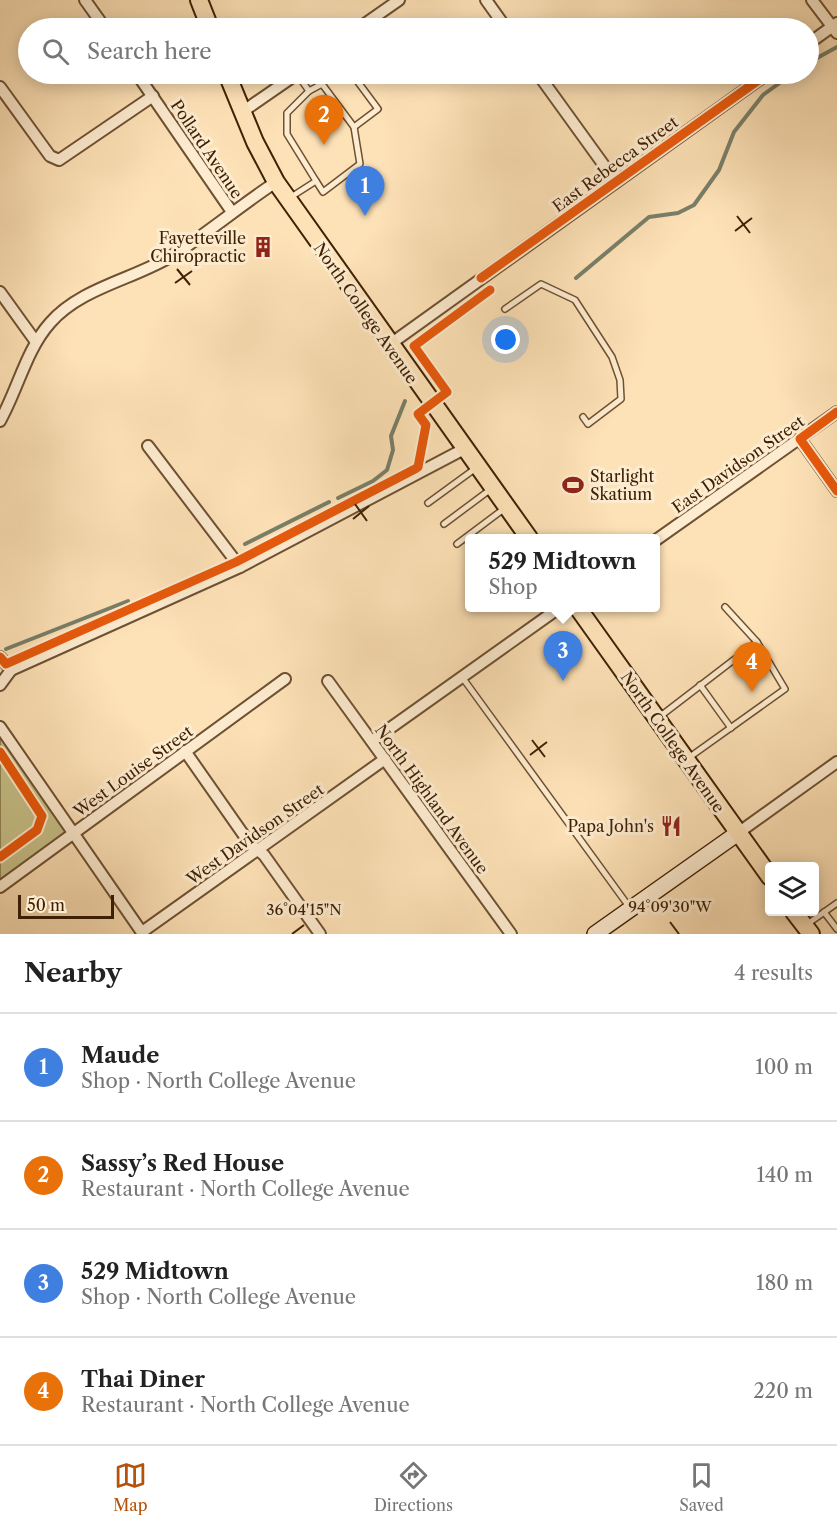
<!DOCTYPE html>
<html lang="en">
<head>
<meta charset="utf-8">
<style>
	:root { --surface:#fff; --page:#f6f6f6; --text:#222; --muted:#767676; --line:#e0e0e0; --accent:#b45309 }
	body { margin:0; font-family:"Libre Caslon Text",serif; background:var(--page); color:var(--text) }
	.controls { position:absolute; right:18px; bottom:18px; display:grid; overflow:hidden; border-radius:6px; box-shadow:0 3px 15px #0003 }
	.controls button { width:54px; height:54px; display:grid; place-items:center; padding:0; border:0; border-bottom:2px solid var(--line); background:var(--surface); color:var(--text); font:30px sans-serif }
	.scale { position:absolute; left:18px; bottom:15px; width:96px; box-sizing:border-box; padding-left:6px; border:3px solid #3e2105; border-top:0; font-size:16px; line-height:21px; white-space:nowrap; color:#3e2105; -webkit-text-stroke:4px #feecd0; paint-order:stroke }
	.you { position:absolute; left:506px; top:340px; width:21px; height:21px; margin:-15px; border:4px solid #fff; border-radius:50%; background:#1a73e8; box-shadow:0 0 0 9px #1a73e833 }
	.badge { display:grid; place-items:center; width:39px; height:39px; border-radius:50%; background:var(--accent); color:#fff; font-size:20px; font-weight:700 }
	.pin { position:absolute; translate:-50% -50px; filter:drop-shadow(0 2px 3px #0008) }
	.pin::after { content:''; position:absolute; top:32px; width:21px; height:18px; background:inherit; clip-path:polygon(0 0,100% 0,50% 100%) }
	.popup { position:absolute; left:465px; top:534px; width:195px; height:78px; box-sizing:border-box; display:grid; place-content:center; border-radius:6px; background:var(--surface); filter:drop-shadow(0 2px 4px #0005); font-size:20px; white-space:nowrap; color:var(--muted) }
	.popup b { font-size:22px; color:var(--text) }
	.popup::after { content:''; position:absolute; left:50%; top:100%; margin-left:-12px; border:12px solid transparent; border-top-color:var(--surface) }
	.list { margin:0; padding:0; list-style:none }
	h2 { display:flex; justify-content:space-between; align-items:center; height:78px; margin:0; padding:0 24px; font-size:26px }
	h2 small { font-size:20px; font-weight:400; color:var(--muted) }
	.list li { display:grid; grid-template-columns:39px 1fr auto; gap:18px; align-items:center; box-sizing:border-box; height:108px; padding:0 24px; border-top:2px solid var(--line) }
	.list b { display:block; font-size:22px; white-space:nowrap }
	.list p { margin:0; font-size:20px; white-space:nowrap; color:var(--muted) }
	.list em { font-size:20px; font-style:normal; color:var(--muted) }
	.icon { flex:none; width:33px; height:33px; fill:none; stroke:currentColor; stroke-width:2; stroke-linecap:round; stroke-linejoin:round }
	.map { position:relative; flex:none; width:837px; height:934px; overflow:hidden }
	.search { position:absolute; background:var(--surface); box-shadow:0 3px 15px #0003; left:18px; right:18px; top:18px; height:66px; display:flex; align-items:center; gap:15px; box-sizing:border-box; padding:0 21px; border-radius:33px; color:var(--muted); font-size:22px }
	.sheet { height:510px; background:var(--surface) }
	nav { display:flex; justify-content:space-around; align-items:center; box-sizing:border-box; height:84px; border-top:2px solid var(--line); background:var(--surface); font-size:16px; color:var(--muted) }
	nav a { display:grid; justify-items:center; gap:3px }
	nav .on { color:var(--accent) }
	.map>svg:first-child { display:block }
	.park { fill:#c7c189; stroke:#827147; stroke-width:1.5 }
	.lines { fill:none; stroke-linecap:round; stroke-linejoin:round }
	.stream { stroke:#797f69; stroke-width:4 }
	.lane-casing { stroke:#6e5132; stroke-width:8 }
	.street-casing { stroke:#6e5132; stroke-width:14 }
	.secondary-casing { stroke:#3e2105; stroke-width:18 }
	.primary-casing { stroke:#3e2105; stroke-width:20 }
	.lane { stroke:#feecd0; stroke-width:5 }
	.street { stroke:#feecd0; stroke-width:10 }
	.secondary { stroke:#feecd0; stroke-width:15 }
	.primary { stroke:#fee2b7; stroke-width:16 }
	.cycleway-casing { stroke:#feecd0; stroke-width:13 }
	.cycleway { stroke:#e8590c; stroke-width:9 }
	.ticks { fill:none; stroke:#3e2105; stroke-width:2 }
	.labels { text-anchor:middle; stroke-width:6; stroke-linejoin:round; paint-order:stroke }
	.street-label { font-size:16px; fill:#3e2105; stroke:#feecd0 }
	.poi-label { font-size:16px; fill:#3e2105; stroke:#feecd0; text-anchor:end }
	.ticks-label { font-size:15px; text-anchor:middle; fill:#3e2105; stroke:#feecd0; stroke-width:6; stroke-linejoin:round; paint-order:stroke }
</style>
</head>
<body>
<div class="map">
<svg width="837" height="934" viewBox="0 0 837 934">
	<rect width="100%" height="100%" fill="#fee2b7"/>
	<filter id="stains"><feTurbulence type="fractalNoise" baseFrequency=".00333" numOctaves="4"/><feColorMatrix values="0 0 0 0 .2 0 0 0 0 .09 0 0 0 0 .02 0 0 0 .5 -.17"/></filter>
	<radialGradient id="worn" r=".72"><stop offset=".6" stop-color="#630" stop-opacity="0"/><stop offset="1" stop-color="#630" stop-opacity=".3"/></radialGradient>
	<polygon class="park" points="0,727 73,834 0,887"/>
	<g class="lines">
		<g class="stream">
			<polyline points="808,63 837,47"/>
			<polyline points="576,278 649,217 678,213 694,205 719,170 734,132 763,95 792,74"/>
			<polyline points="338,498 373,481 387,470 393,450 391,436 405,401"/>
			<polyline points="245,544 329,502"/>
			<polyline points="6,649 128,601"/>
		</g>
		<defs>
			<g id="lane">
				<polyline points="297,74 309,91 322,84 354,127 378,109 352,74"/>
				<polyline points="316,181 323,192 360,164 354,127"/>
				<polyline points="291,197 316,181 287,134 287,113 309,91"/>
				<polyline points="505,309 541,284 575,300 612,357 620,380 621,399 588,424 583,417"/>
				<polyline points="428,503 476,468"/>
				<polyline points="444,524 491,489"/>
				<polyline points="457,544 505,508"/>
				<polyline points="462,677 630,908"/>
				<polyline points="700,685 731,728"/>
				<polyline points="658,718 757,642"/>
				<polyline points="687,759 785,689 757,642 725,607"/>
				<polyline points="824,912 837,929"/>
				<polyline points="806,925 837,903"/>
			</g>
			<g id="street">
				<polyline points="85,0 105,28"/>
				<polyline points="486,0 506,28"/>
				<polyline points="812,0 837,33"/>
				<polyline points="359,28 399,0"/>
				<polyline points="808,44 837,23"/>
				<polyline points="137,74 232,212"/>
				<polyline points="538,74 616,182"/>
				<polyline points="0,87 50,156 59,160 153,96"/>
				<polyline points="242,112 297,74"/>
				<polyline points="0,292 36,342"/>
				<polyline points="389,345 767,74"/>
				<path d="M0,421C18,389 26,350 50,323C81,287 136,279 175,254C209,232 241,205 276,182"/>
				<polyline points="800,439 837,491"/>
				<polyline points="148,446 240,567"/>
				<polyline points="656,540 837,412"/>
				<polyline points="0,657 11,670"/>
				<polyline points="11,670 240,567 464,449"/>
				<polyline points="328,681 511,934"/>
				<polyline points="0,685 11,670"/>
				<polyline points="0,727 143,934"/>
				<polyline points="372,741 559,608"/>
				<polyline points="185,751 250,844 264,855 320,934"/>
				<polyline points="738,833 837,762"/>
				<polyline points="0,887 285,679"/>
				<polyline points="142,932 385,759"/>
			</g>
			<polyline id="secondary" points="595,934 738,833"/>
			<g id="primary">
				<polyline points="199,0 210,28"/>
				<polyline points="227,74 255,142 276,182 529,538"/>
				<polyline points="578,608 770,877"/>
				<polyline points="794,912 811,934"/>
			</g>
		</defs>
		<use href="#lane" class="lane-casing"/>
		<use href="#street" class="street-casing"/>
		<use href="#secondary" class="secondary-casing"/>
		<use href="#primary" class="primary-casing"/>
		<use href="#lane" class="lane"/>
		<use href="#street" class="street"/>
		<use href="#secondary" class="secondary"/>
		<use href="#primary" class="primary"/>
		<defs>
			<g id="cycleway">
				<polyline points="481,278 767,74"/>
				<polyline points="837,412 800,439 837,491"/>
				<polyline points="0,657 6,664 236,562 415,469 418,467 426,425 418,414 447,392 414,346 490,290"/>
				<polyline points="0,752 42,816 37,830 0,857"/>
			</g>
		</defs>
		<use href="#cycleway" class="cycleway-casing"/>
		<use href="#cycleway" class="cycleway"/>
	</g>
	<path class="ticks" d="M737,216L750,233M735,231L752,218M177,269L190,285M175,283L192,271M355,504L367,521M353,519L369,506M532,740L545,757M530,755L547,742M670,922L679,934M292,934L304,925"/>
	<defs>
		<symbol id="building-bare" viewBox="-9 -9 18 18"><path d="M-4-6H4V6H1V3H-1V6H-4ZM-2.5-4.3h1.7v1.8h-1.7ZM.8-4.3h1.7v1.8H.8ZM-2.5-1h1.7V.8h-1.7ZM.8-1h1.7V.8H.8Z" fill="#8f2418" stroke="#feecd0" stroke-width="2.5" paint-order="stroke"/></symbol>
		<symbol id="stadium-bare" viewBox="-9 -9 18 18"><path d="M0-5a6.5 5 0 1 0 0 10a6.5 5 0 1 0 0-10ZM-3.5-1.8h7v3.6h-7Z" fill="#8f2418" stroke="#feecd0" stroke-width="2.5" paint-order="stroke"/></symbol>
		<symbol id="restaurant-bare" viewBox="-9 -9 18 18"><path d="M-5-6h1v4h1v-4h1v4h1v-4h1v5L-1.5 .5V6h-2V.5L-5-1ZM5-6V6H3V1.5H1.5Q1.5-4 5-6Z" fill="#8f2418" stroke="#feecd0" stroke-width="2.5" paint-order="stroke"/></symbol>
	</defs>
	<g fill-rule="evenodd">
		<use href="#building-bare" x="248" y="232" width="30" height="30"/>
		<use href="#stadium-bare" x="558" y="470" width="30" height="30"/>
		<use href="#restaurant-bare" x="656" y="811" width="30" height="30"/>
	</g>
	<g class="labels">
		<g class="street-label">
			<text transform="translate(207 149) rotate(56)" y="6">Pollard Avenue</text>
			<text transform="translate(615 164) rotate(-36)" y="6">East Rebecca Street</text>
			<text transform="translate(366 313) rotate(55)" y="6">North College Avenue</text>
			<text transform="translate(738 464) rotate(-35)" y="6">East Davidson Street</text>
			<text transform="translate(673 742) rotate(55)" y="6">North College Avenue</text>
			<text transform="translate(133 771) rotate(-36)" y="6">West Louise Street</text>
			<text transform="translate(432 799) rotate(54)" y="6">North Highland Avenue</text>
			<text transform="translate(255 834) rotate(-35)" y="6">West Davidson Street</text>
		</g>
		<g class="poi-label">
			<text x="246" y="244">Fayetteville<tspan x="246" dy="18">Chiropractic</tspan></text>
			<text x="590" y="482" text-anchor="start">Starlight<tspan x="590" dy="18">Skatium</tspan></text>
			<text x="654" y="832">Papa John's</text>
		</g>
	</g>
	<g class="ticks-label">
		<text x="670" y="912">94°09'30"W</text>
		<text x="304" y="915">36°04'15"N</text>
	</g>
	<rect width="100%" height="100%" filter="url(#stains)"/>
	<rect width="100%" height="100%" fill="url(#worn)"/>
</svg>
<div class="controls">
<button><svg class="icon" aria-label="layers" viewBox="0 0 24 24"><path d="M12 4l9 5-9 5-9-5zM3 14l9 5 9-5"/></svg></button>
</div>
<div class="scale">50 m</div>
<div class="you"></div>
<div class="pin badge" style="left:365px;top:216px;background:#3f7fe0">1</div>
<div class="pin badge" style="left:324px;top:145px;background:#e8710a">2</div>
<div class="pin badge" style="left:563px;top:681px;background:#3f7fe0">3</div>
<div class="popup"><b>529 Midtown</b>Shop</div>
<div class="pin badge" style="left:752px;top:692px;background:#e8710a">4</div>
<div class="search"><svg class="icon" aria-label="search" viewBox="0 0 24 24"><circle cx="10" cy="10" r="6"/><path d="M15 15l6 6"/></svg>Search here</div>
</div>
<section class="sheet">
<h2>Nearby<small>4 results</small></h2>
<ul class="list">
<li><span class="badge" style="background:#3f7fe0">1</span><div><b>Maude</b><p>Shop · North College Avenue</p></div><em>100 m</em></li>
<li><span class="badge" style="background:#e8710a">2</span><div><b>Sassy’s Red House</b><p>Restaurant · North College Avenue</p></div><em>140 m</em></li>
<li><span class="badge" style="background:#3f7fe0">3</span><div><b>529 Midtown</b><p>Shop · North College Avenue</p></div><em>180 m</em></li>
<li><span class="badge" style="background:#e8710a">4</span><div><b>Thai Diner</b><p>Restaurant · North College Avenue</p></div><em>220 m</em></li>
</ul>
</section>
<nav>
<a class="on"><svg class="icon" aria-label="map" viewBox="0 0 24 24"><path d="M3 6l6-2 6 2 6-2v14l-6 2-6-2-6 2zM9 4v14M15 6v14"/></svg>Map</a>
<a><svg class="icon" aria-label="directions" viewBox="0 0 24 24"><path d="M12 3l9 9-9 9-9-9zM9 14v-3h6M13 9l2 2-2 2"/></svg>Directions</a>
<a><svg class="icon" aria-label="saved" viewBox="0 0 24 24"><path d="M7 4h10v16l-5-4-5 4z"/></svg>Saved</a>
</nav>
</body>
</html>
